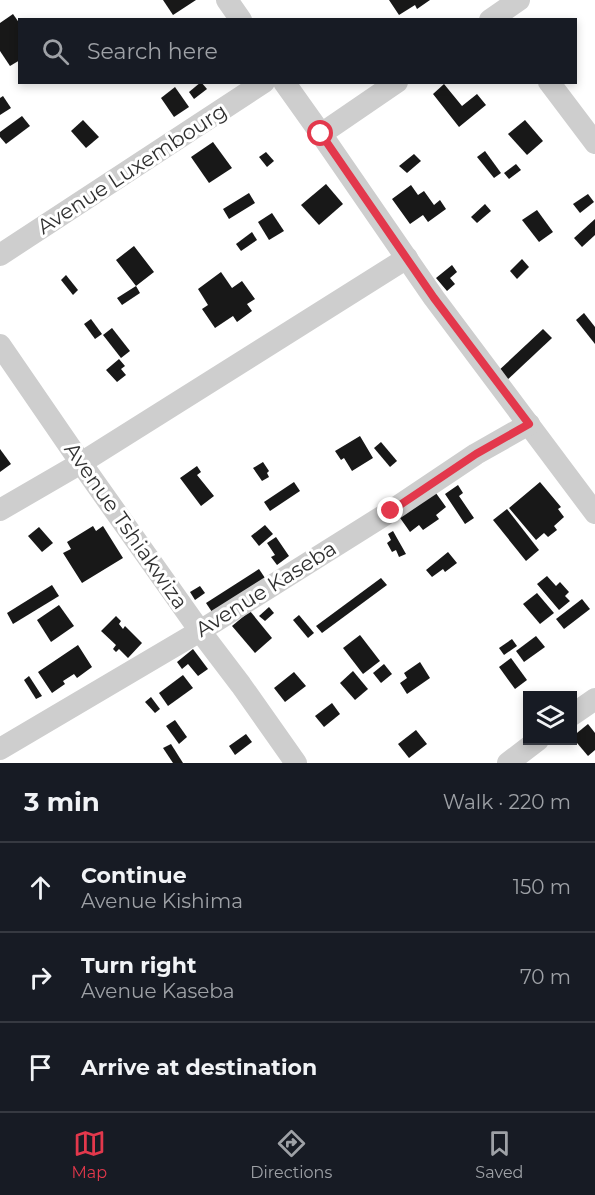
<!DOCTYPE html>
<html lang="en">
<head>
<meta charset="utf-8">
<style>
	:root { --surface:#171b24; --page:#242831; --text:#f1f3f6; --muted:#9ea1a6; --line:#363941; --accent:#e3384c }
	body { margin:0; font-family:Montserrat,sans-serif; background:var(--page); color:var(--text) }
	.controls { position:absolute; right:18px; bottom:18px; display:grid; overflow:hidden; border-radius:0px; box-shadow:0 3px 9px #0003 }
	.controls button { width:54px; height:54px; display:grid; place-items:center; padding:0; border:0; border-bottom:2px solid var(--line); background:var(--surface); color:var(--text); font:30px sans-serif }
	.stop { position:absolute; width:18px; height:18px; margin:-14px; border:4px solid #e3384c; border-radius:50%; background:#fff }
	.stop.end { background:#e3384c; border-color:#fff; box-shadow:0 2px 6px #0008 }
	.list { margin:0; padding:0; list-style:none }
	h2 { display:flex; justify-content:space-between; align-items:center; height:78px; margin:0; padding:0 24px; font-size:26px }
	h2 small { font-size:20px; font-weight:400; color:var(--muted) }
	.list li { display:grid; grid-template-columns:39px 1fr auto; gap:18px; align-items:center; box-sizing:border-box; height:90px; padding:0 24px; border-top:2px solid var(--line) }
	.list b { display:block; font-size:22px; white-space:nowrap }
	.list p { margin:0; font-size:20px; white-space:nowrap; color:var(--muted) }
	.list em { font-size:20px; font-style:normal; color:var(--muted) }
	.icon { flex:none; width:33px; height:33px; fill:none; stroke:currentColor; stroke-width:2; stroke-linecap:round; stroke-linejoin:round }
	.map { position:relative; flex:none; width:595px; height:763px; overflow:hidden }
	.search { position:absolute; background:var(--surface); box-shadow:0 3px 9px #0003; left:18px; right:18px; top:18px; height:66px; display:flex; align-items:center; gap:15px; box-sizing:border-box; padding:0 21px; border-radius:0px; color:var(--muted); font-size:22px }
	.sheet { height:348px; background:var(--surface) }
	nav { display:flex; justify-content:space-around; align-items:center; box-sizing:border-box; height:84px; border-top:2px solid var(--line); background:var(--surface); font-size:16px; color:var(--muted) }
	nav a { display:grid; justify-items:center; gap:3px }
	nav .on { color:var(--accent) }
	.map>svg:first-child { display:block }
	.building { fill:#181818 }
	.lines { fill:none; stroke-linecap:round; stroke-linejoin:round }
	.minor { stroke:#cecece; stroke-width:22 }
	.route { stroke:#e3384c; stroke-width:8 }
	.labels { text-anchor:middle; stroke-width:6; stroke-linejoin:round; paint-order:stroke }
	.street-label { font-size:21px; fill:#313131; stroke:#fff }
</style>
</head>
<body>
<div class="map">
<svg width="595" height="763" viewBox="0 0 595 763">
	<rect width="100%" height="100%" fill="#fff"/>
	<g class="building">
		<polygon points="163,0 196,0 173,15"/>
		<polygon points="389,0 430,0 417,9 415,5 399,15"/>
		<polygon points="13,14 20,24 20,60 10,66 0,51 0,23"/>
		<polygon points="201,82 207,89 194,99 189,92"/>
		<polygon points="444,84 462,106 477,94 486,105 459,127 433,94"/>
		<polygon points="175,87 189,107 174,117 161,98"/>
		<polygon points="3,96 11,108 0,115 0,98"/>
		<polygon points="22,116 30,126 6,144 0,137 0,132"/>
		<polygon points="83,120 99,137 86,148 71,131"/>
		<polygon points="525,120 543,141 527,155 508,134"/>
		<polygon points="213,142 232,168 209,183 191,157"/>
		<polygon points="485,151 501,173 494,178 477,157"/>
		<polygon points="266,152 274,161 267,167 259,157"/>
		<polygon points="414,154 421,161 407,173 399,166"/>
		<polygon points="516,164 521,170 509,179 504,173"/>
		<polygon points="326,184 343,204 319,225 301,205"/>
		<polygon points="411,185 418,195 424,191 434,205 440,200 446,209 428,222 423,215 410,224 392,199"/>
		<polygon points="249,193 255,203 229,219 223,209"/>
		<polygon points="588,194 594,202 580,213 573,204"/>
		<polygon points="485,204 491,211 477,223 471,217"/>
		<polygon points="537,210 553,232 539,242 522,220"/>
		<polygon points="272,213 284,231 269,240 258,222"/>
		<polygon points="595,219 595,235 582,247 574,238"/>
		<polygon points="252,232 257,240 241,251 236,244"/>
		<polygon points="134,246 154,272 136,286 140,293 122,305 117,298 136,286 116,260"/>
		<polygon points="522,259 529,267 517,279 510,271"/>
		<polygon points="452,265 457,272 450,278 455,284 447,291 436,278"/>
		<polygon points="221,272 232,288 242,281 255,299 247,304 252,311 237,322 233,316 215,328 202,309 208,305 198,289"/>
		<polygon points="66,275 78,290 73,295 61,280"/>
		<polygon points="584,313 595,327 595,344 576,320"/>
		<polygon points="91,319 102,334 95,339 84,324"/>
		<polygon points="112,328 130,351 121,358 103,335"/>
		<polygon points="543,329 552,338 505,382 496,373"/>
		<polygon points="119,359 125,366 121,369 126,375 117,382 106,370"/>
		<polygon points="360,436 373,458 352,471 344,458 341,460 335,451"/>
		<polygon points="381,442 397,461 390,467 374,448"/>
		<polygon points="0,449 11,464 0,472"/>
		<polygon points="263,462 269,471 267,473 269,477 262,481 253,468"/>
		<polygon points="197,466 201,472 197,475 214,496 201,506 180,478"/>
		<polygon points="294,482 300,491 270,511 264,502"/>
		<polygon points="540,482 561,507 558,509 564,517 554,526 557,530 548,537 544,533 536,540 509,508"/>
		<polygon points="458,485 463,493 459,496 474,518 465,524 445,494"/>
		<polygon points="433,489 446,507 436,515 439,519 423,530 419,525 410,532 398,515"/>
		<polygon points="507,509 539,550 526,561 493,520"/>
		<polygon points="265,525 273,534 259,546 251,536"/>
		<polygon points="93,526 96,531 103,526 123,558 82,583 63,553 71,549 67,542"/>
		<polygon points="39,527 53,543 42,552 28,536"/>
		<polygon points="393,531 406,554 399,557 396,550 392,552 387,543 391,540 388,534"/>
		<polygon points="276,537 289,556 277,565 271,557 275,555 267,543"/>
		<polygon points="448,552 457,563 445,572 443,569 432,577 426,570"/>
		<polygon points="259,569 265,578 212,612 206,603"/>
		<polygon points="547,576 556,586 560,582 569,592 565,596 570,601 559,610 537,584"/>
		<polygon points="381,578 387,585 322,633 316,626"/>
		<polygon points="52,585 59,596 13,624 7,613"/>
		<polygon points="200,586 205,593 195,600 190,592"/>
		<polygon points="537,593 554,613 540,624 523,604"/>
		<polygon points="582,599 590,609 564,629 556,619"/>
		<polygon points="59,605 74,626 51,642 37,620"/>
		<polygon points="269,607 274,613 265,621 259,616"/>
		<polygon points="250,611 272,638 255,653 232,626"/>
		<polygon points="299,615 314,633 308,638 293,620"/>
		<polygon points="116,616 121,621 119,624 123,629 125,626 142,643 128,658 119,649 116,652 113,649 116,645 101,631"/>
		<polygon points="360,635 380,661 363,674 343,648"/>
		<polygon points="536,636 545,647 524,662 516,651"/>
		<polygon points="512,639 517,646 504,655 499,648"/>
		<polygon points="78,645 92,667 77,678 74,674 63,681 65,684 52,693 38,672"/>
		<polygon points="193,649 208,669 198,676 188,664 182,669 177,662"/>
		<polygon points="511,658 527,680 515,689 499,667"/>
		<polygon points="420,662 430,678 407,694 400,683 407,678 404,673"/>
		<polygon points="384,664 392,674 381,683 373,673"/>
		<polygon points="353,671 368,689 355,700 340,683"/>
		<polygon points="294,672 306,686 285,702 274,688"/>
		<polygon points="183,675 193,688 168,706 159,693"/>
		<polygon points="29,676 42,696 36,699 24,680"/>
		<polygon points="151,697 160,709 155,713 145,702"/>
		<polygon points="332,703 340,714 324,727 315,716"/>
		<polygon points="175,720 187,737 179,744 166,726"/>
		<polygon points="588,724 595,733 595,750 588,756 572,737"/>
		<polygon points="416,730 427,744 409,758 398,744"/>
		<polygon points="246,734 252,742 235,755 229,746"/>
		<polygon points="171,744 183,763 173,763 163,748"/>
	</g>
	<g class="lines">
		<g class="minor">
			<polyline points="227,0 241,20"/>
			<polyline points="490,20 519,0"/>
			<polyline points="284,82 321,134 434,298 595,513"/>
			<polyline points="549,82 595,143"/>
			<polyline points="321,134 397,82"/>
			<polyline points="0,255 264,82"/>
			<polyline points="0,345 81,463 200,631 241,685 296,763"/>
			<polyline points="0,510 81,463 407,258"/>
			<polyline points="572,715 595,699"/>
			<polyline points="0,749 200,631 391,511 476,454 529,424"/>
			<polyline points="508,763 538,740"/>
		</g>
	</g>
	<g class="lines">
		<polyline class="route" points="321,134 434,298 529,424 476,454 391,511"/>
	</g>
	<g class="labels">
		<g class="street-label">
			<text transform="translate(132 169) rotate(-33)" y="7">Avenue Luxembourg</text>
			<text transform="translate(126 526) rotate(55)" y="7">Avenue Tshiakwiza</text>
			<text transform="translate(266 589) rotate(-32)" y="7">Avenue Kaseba</text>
		</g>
	</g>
</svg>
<div class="controls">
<button><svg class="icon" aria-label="layers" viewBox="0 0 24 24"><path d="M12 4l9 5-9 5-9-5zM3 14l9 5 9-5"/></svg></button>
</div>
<div class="stop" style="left:321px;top:134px"></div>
<div class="stop end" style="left:391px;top:511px"></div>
<div class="search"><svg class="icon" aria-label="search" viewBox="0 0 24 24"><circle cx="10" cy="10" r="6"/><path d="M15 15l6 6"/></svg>Search here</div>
</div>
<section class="sheet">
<h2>3 min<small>Walk · 220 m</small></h2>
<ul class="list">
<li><svg class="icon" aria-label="ahead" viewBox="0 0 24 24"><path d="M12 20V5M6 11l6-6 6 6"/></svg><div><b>Continue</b><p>Avenue Kishima</p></div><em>150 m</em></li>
<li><svg class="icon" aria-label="right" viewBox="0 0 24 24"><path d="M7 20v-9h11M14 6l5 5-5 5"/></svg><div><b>Turn right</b><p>Avenue Kaseba</p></div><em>70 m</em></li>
<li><svg class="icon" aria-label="arrive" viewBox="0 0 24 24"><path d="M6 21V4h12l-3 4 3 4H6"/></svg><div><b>Arrive at destination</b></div></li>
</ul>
</section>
<nav>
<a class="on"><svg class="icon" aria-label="map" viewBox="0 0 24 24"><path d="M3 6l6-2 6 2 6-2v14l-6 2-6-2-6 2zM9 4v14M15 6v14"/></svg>Map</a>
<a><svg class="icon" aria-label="directions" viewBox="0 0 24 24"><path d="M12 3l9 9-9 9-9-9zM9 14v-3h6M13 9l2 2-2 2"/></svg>Directions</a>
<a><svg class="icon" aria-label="saved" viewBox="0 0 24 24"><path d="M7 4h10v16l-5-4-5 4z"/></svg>Saved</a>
</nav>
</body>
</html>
